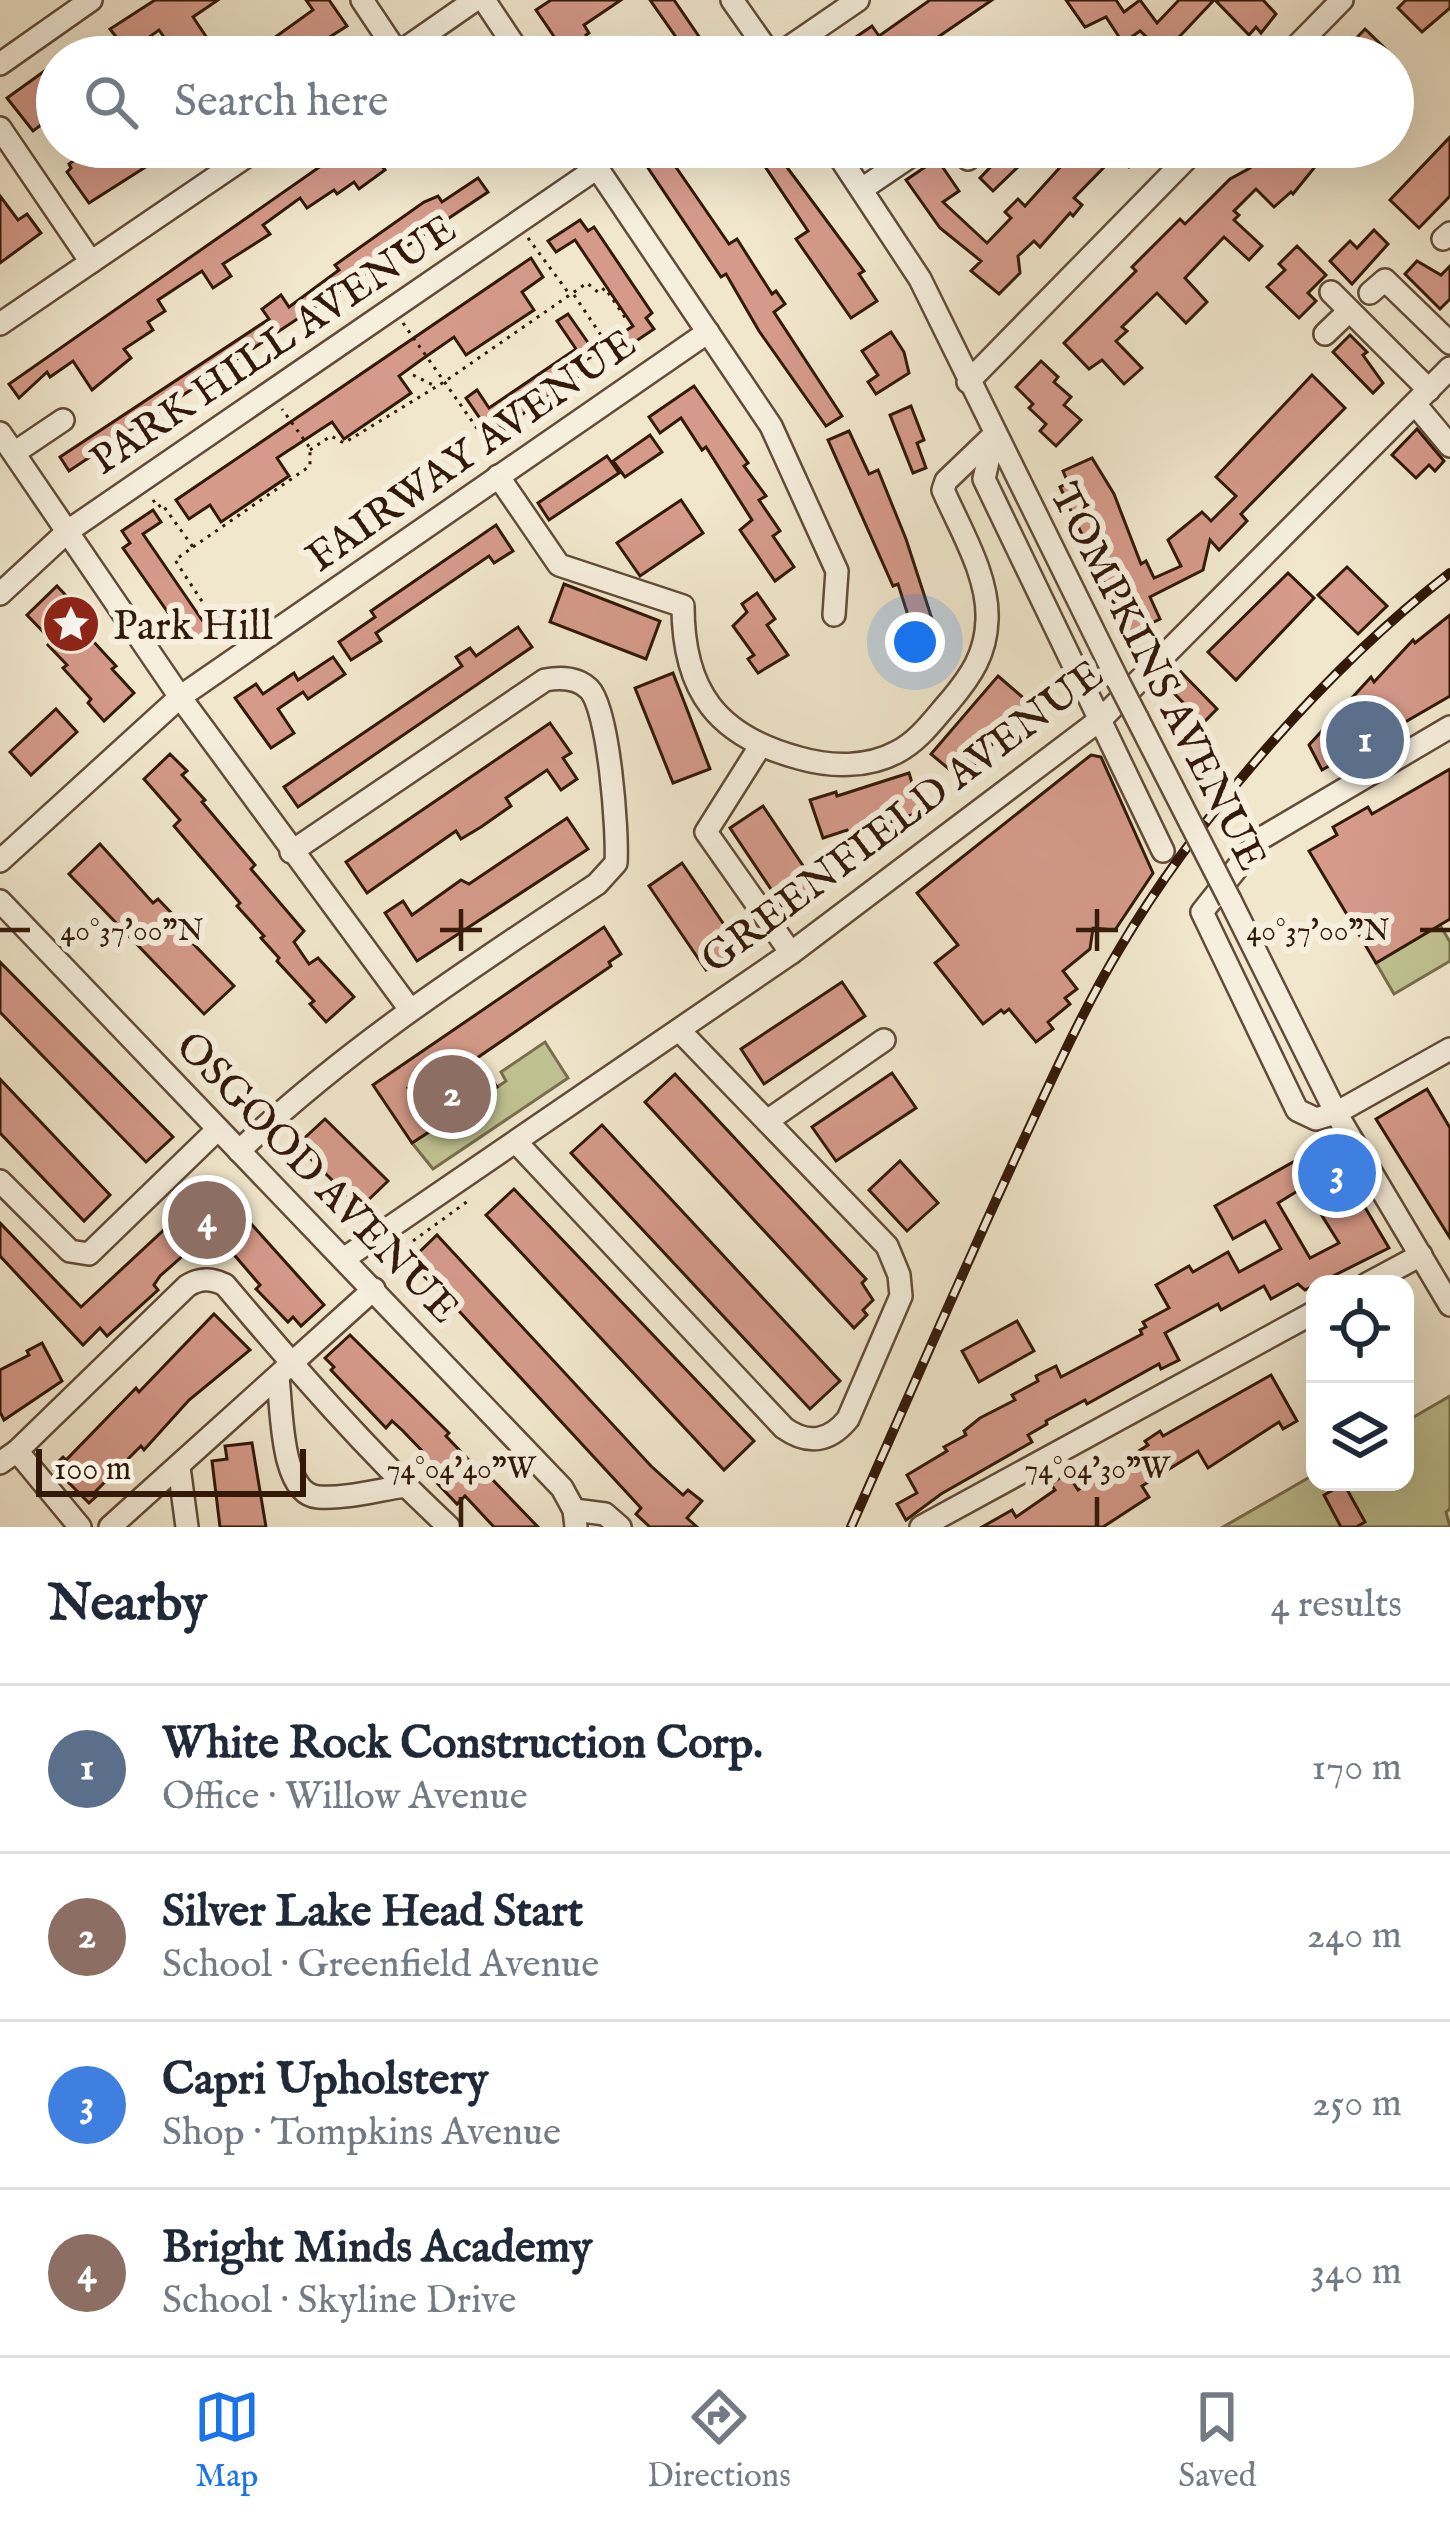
<!DOCTYPE html>
<html lang="en">
<head>
<meta charset="utf-8">
<style>
	:root { --surface:#fff; --page:#f2f2f3; --text:#1f2937; --muted:#747a83; --line:#e0e1e3; --accent:#1a73e8 }
	body { margin:0; font-family:"IM FELL English",serif; background:var(--page); color:var(--text) }
	.controls { position:absolute; right:36px; bottom:36px; display:grid; overflow:hidden; border-radius:24px; box-shadow:0 12px 48px #0002 }
	.controls button { width:108px; height:108px; display:grid; place-items:center; padding:0; border:0; border-bottom:3px solid var(--line); background:var(--surface); color:var(--text); font:60px sans-serif }
	.scale { position:absolute; left:36px; bottom:30px; width:270px; box-sizing:border-box; padding-left:12px; border:6px solid #321908; border-top:0; font-size:33px; line-height:42px; white-space:nowrap; color:#321908; -webkit-text-stroke:9px #f6efde; paint-order:stroke }
	.you { position:absolute; left:915px; top:642px; width:42px; height:42px; margin:-30px; border:9px solid #fff; border-radius:50%; background:#1a73e8; box-shadow:0 0 0 18px #1a73e833 }
	.badge { display:grid; place-items:center; width:78px; height:78px; border-radius:50%; background:var(--accent); color:#fff; font-size:39px; font-weight:700 }
	.pin { position:absolute; translate:-50% -50%; border:6px solid #fff; box-shadow:0 3px 12px #0006 }
	.list { margin:0; padding:0; list-style:none }
	h2 { display:flex; justify-content:space-between; align-items:center; height:156px; margin:0; padding:0 48px; font-size:51px }
	h2 small { font-size:39px; font-weight:400; color:var(--muted) }
	.list li { display:grid; grid-template-columns:78px 1fr auto; gap:36px; align-items:center; box-sizing:border-box; height:168px; padding:0 48px; border-top:3px solid var(--line) }
	.list b { display:block; font-size:45px; white-space:nowrap }
	.list p { margin:0; font-size:39px; white-space:nowrap; color:var(--muted) }
	.list em { font-size:39px; font-style:normal; color:var(--muted) }
	.icon { flex:none; width:66px; height:66px; fill:none; stroke:currentColor; stroke-width:2; stroke-linecap:round; stroke-linejoin:round }
	.map { position:relative; flex:none; width:1450px; height:1527px; overflow:hidden }
	.search { position:absolute; background:var(--surface); box-shadow:0 12px 48px #0002; left:36px; right:36px; top:36px; height:132px; display:flex; align-items:center; gap:30px; box-sizing:border-box; padding:0 42px; border-radius:66px; color:var(--muted); font-size:45px }
	.sheet { height:828px; background:var(--surface) }
	nav { display:flex; justify-content:space-around; align-items:center; box-sizing:border-box; height:168px; border-top:3px solid var(--line); background:var(--surface); font-size:33px; color:var(--muted) }
	nav a { display:grid; justify-items:center; gap:6px }
	nav .on { color:var(--accent) }
	.map>svg:first-child { display:block }
	.green { fill:#c1c393; stroke:#7a6e4e; stroke-width:3 }
	.building { fill:#d59a8a; stroke:#321908; stroke-width:3; fill-rule:evenodd }
	.lines { fill:none; stroke-linecap:round; stroke-linejoin:round }
	.minor-casing { stroke:#624c39; stroke-width:26 }
	.path { stroke:#321908; stroke-width:3; stroke-dasharray:3 6; stroke-linecap:butt }
	.minor { stroke:#f6efde; stroke-width:21 }
	.rail-casing { stroke:#321908; stroke-width:10 }
	.rail { stroke:#f6efde; stroke-width:6; stroke-dasharray:18; stroke-linecap:butt }
	.minor-bridge-casing { stroke:#624c39; stroke-width:26; stroke-linecap:butt }
	.minor-bridge { stroke:#f6efde; stroke-width:21 }
	.ticks { fill:none; stroke:#321908; stroke-width:4.5 }
	.labels { text-anchor:middle; stroke-width:12; stroke-linejoin:round; paint-order:stroke }
	.street-label { font-size:42px; fill:#321908; stroke:#f6efde }
	.poi-label { font-size:42px; fill:#321908; stroke:#f6efde; text-anchor:start }
	.ticks-label { font-size:30px; text-anchor:middle; fill:#321908; stroke:#f6efde; stroke-width:12; stroke-linejoin:round; paint-order:stroke }
</style>
</head>
<body>
<div class="map">
<svg width="1450" height="1527" viewBox="0 0 1450 1527">
	<rect width="100%" height="100%" fill="#f1e7cd"/>
	<filter id="stains"><feTurbulence type="fractalNoise" baseFrequency=".00167" numOctaves="4"/><feColorMatrix values="0 0 0 0 .2 0 0 0 0 .09 0 0 0 0 .02 0 0 0 .5 -.17"/></filter>
	<radialGradient id="worn" r=".72"><stop offset=".6" stop-color="#630" stop-opacity="0"/><stop offset="1" stop-color="#630" stop-opacity=".3"/></radialGradient>
	<g class="green">
		<polygon points="1440,925 1450,942 1450,961 1394,994 1376,963"/>
		<polygon points="545,1042 568,1078 433,1169 412,1143 435,1128 408,1088 447,1062 475,1102 506,1081 501,1072"/>
		<polygon points="1450,1396 1450,1509 1446,1512 1450,1527 1223,1527 1315,1474 1315,1482 1405,1482 1405,1422"/>
	</g>
	<g class="building">
		<polygon points="155,0 218,0 193,17 209,41 187,57 178,57 159,30 128,52 110,29"/>
		<polygon points="306,0 329,0 347,26 298,57 270,57 263,46 313,10"/>
		<polygon points="551,0 621,0 584,25 589,33 586,35 601,57 568,57 536,10"/>
		<polygon points="650,0 674,0 713,57 690,57"/>
		<polygon points="930,0 992,0 909,57 904,57 897,47 883,57 844,57 858,47 853,39 872,26 879,36"/>
		<polygon points="1066,0 1116,0 1124,12 1140,0 1157,23 1179,0 1214,0 1164,53 1140,31 1123,43 1106,17 1085,27"/>
		<polygon points="1215,0 1263,0 1276,14 1261,33 1256,27 1249,35"/>
		<polygon points="1406,0 1450,0 1450,8 1422,32 1398,8"/>
		<polygon points="1365,29 1394,57 1338,57"/>
		<polygon points="57,62 57,113 33,131 7,98"/>
		<polygon points="1450,137 1450,196 1419,228 1390,200"/>
		<polygon points="114,147 177,147 89,203 67,172 71,168 69,164 82,155 87,162 93,157 95,160"/>
		<polygon points="348,147 368,147 385,170 359,189 354,182 337,194 334,190 307,208 300,198 263,225 270,234 223,264 231,276 213,288 202,271 158,300 165,311 148,322 153,330 124,349 131,358 92,390 73,361 50,377 47,372 19,398 9,384"/>
		<polygon points="634,147 662,147 729,244 737,239 772,294 776,291 785,304 774,312 842,416 826,426 759,331 726,274 721,277"/>
		<polygon points="752,147 772,147 864,271 859,274 877,301 851,318 796,239 808,231"/>
		<polygon points="1073,147 1139,147 1146,154 1129,167 1116,155 1074,198 1082,205 1073,216 1070,213 1040,247 1034,241 1018,256 1020,273 999,294 971,271 981,261 940,228 906,180 937,159 959,191 943,202 987,243 1011,218 1005,212 1018,199 1025,206 1064,163 1060,160"/>
		<polygon points="1271,147 1312,147 1323,157 1293,194 1291,192 1274,207 1256,189 1234,211 1239,215 1234,220 1262,246 1249,260 1224,237 1185,278 1207,302 1186,323 1157,293 1122,327 1127,331 1116,341 1142,368 1124,384 1102,360 1089,369 1064,343 1136,271 1132,267 1180,219 1185,224 1230,179 1250,168"/>
		<polygon points="1006,151 1020,165 993,191 980,178"/>
		<polygon points="478,178 488,192 69,471 60,457 269,319 262,309 281,295 289,307 339,270 335,265 424,202 438,196 442,202"/>
		<polygon points="0,196 18,220 27,214 41,233 0,263"/>
		<polygon points="580,220 588,231 594,227 652,313 646,318 654,329 623,350 615,338 633,326 575,240 556,252 548,241"/>
		<polygon points="1374,230 1388,244 1352,284 1330,261 1350,241 1357,248"/>
		<polygon points="1297,246 1326,275 1308,293 1316,301 1299,318 1267,287 1285,270 1279,264"/>
		<polygon points="531,258 543,277 522,292 534,310 466,355 454,337 421,360 399,376 411,393 344,439 332,422 277,458 289,476 221,522 210,505 189,519 176,500"/>
		<polygon points="1417,261 1441,275 1450,266 1450,299 1440,309 1405,274"/>
		<polygon points="568,314 596,354 584,361 589,369 502,428 497,421 510,439 499,446 466,398 477,390 489,408 576,349 557,321"/>
		<polygon points="891,332 904,352 909,373 876,394 868,382 878,375 862,351"/>
		<polygon points="1350,335 1367,352 1363,355 1383,383 1373,393 1333,352"/>
		<polygon points="1041,361 1058,377 1054,382 1071,397 1064,405 1081,420 1056,446 1040,431 1046,424 1029,408 1033,404 1016,387"/>
		<polygon points="1312,375 1345,408 1241,514 1247,521 1219,550 1210,540 1203,570 1150,597 1160,619 1128,634 1060,487 1068,483 1063,471 1092,458 1114,494 1141,564 1146,561 1154,578 1181,566 1168,540 1202,512 1211,521 1236,496 1216,477"/>
		<polygon points="694,386 748,463 744,466 766,496 759,500 780,531 773,536 794,567 775,581 740,530 752,520 706,447 702,450 681,418 660,433 649,417"/>
		<polygon points="911,406 924,440 917,443 926,468 913,473 890,415"/>
		<polygon points="1417,429 1444,461 1435,471 1429,465 1416,478 1392,455"/>
		<polygon points="849,431 869,474 878,470 906,539 932,619 911,625 898,584 893,586 828,440"/>
		<polygon points="650,435 662,452 625,477 613,461"/>
		<polygon points="607,456 619,473 549,520 538,503"/>
		<polygon points="681,500 703,533 640,576 617,543"/>
		<polygon points="153,510 161,522 143,534 202,620 219,608 227,620 197,640 189,630 183,634 123,548 130,543 122,531"/>
		<polygon points="496,525 513,551 494,563 489,556 376,633 381,641 351,660 339,642 375,617 371,611"/>
		<polygon points="1347,567 1387,606 1358,634 1318,595"/>
		<polygon points="1288,573 1314,598 1236,680 1208,652"/>
		<polygon points="564,584 660,621 646,659 550,622"/>
		<polygon points="57,586 74,604 69,608 95,635 91,639 116,666 112,669 134,693 104,721 88,703 91,699 63,668 67,665 48,645 52,641 27,615"/>
		<polygon points="757,593 775,619 767,625 788,655 758,673 748,659 754,655 733,626 747,612 742,604"/>
		<polygon points="1450,615 1450,696 1400,725 1394,715 1368,732 1373,741 1322,770 1309,745 1371,677 1374,682 1413,640 1415,643"/>
		<polygon points="518,627 532,647 298,807 284,787 462,666 456,657 470,648 476,656"/>
		<polygon points="333,657 345,674 308,699 303,692 278,709 294,733 271,748 235,698 256,684 263,694 294,673 298,680"/>
		<polygon points="1181,672 1217,709 1203,723 1167,686"/>
		<polygon points="673,673 710,769 673,783 635,688"/>
		<polygon points="998,676 1028,702 962,780 931,754"/>
		<polygon points="56,709 77,732 31,775 10,752"/>
		<polygon points="550,723 571,753 563,758 577,779 561,790 547,770 506,798 511,806 481,827 461,839 456,831 367,893 346,862"/>
		<polygon points="170,754 187,771 182,775 205,800 202,802 255,865 251,869 304,931 294,942 309,964 318,958 354,997 326,1022 310,1004 314,1001 277,961 279,958 261,938 264,936 237,906 240,903 174,826 180,820 144,779"/>
		<polygon points="1091,755 1101,757 1153,873 1115,930 1093,928 1090,949 1063,971 1077,989 1065,998 1070,1004 1048,1022 1053,1029 1036,1042 1009,1009 1004,1013 1001,1010 983,1024 935,963 958,945 917,893"/>
		<polygon points="1450,769 1450,919 1376,963 1309,851 1337,835 1333,827 1368,807 1372,814"/>
		<polygon points="909,773 921,812 849,835 847,830 823,838 810,800 836,792 837,796"/>
		<polygon points="763,806 820,891 787,913 730,828"/>
		<polygon points="567,818 588,849 417,961 385,913 403,901 412,915 461,880 469,884"/>
		<polygon points="100,844 153,903 158,899 183,925 179,929 234,986 204,1014 69,874"/>
		<polygon points="682,863 740,948 706,970 649,886"/>
		<polygon points="604,927 621,954 609,962 611,966 477,1058 497,1087 474,1102 447,1062 408,1088 435,1128 412,1143 373,1085"/>
		<polygon points="0,962 173,1137 146,1162 0,1012"/>
		<polygon points="842,982 865,1016 764,1084 741,1049"/>
		<polygon points="892,1073 916,1108 836,1161 812,1127"/>
		<polygon points="675,1074 866,1279 862,1283 873,1300 863,1310 867,1315 854,1328 645,1102"/>
		<polygon points="0,1079 110,1195 84,1221 0,1133"/>
		<polygon points="1427,1089 1450,1128 1450,1238 1376,1119"/>
		<polygon points="325,1119 388,1181 360,1208 297,1145"/>
		<polygon points="602,1125 840,1381 810,1409 571,1153"/>
		<path d="M1327,1143L1389,1248L1305,1290L1298,1284L1271,1299L1264,1286L1221,1310L1218,1304L1165,1333L1179,1360L1161,1369L1159,1364L1087,1404L1085,1400L1046,1421L1047,1424L1028,1435L1032,1442L941,1494L906,1520L897,1504L917,1493L907,1475L947,1451L944,1447L966,1435L964,1431L980,1418L1015,1400L1012,1395L1038,1381L1036,1376L1056,1366L1061,1377L1142,1334L1140,1330L1146,1327L1143,1322L1169,1308L1156,1285L1189,1266L1193,1272L1228,1252L1239,1272L1281,1249L1265,1221L1233,1239L1215,1206ZM1304,1187L1339,1243L1310,1258L1278,1203Z"/>
		<polygon points="900,1161 938,1203 907,1231 869,1190"/>
		<polygon points="211,1179 324,1305 301,1326 293,1317 288,1322 256,1289 260,1285 230,1250 248,1233 165,1231 186,1253 160,1276 154,1285 158,1290 107,1336 100,1328 83,1345 0,1256 0,1223 81,1307 182,1213 175,1206 202,1181"/>
		<polygon points="514,1189 754,1441 724,1470 486,1215"/>
		<polygon points="437,1235 651,1466 683,1495 688,1490 702,1501 687,1518 697,1527 650,1527 636,1514 641,1508 447,1298 409,1262"/>
		<polygon points="214,1314 250,1350 189,1400 144,1450 141,1446 96,1491 99,1494 89,1503 53,1467 63,1457 66,1460 136,1388 139,1392"/>
		<polygon points="1017,1321 1034,1351 979,1382 962,1351"/>
		<polygon points="350,1335 449,1433 446,1436 485,1477 488,1475 538,1527 494,1527 465,1496 457,1504 418,1463 426,1455 403,1431 392,1421 386,1428 331,1370 334,1367 325,1358"/>
		<polygon points="42,1343 62,1381 4,1420 0,1412 0,1370 29,1355 27,1351"/>
		<polygon points="1271,1375 1297,1421 1283,1429 1279,1422 1208,1468 1198,1451 1142,1486 1149,1497 1103,1527 982,1527 1012,1510 1016,1517 1055,1490 1051,1484 1067,1473 1078,1490 1148,1445 1145,1441 1160,1431 1163,1436"/>
		<polygon points="252,1443 266,1527 220,1527 212,1461 227,1459 225,1446"/>
		<polygon points="1344,1484 1365,1522 1356,1527 1341,1527 1324,1495"/>
	</g>
	<g class="lines">
		<defs>
			<g id="minor">
				<polyline points="362,0 398,54"/>
				<polyline points="484,0 522,57"/>
				<polyline points="732,0 772,57"/>
				<polyline points="393,57 475,0"/>
				<polyline points="775,57 858,0"/>
				<polyline points="1286,57 1342,0"/>
				<polyline points="0,64 91,0"/>
				<polyline points="0,128 91,262"/>
				<polyline points="583,147 771,426 837,571 834,615"/>
				<polyline points="833,147 920,279 1118,681"/>
				<polyline points="960,147 968,159"/>
				<polyline points="862,189 924,147"/>
				<polyline points="1443,239 1450,233"/>
				<polyline points="1331,292 1429,390"/>
				<polyline points="1370,293 1385,280 1450,343"/>
				<polyline points="0,324 260,147"/>
				<polyline points="1325,334 1349,311"/>
				<polyline points="968,382 1198,147"/>
				<polyline points="1415,404 1450,446"/>
				<polyline points="0,433 180,697 409,1008"/>
				<polyline points="994,435 984,479 1163,851"/>
				<polyline points="14,453 63,420"/>
				<path d="M498,476L559,565L683,606C683,691 717,736 799,758C830,767 868,768 897,752C919,741 934,719 950,701C971,676 986,654 987,620C989,576 960,529 943,490L946,481L995,434"/>
				<polyline points="0,594 68,531 597,168"/>
				<polyline points="1137,718 1191,824"/>
				<polyline points="1450,727 1260,839 1202,912 1297,1110 1316,1119 1336,1113 1450,1049"/>
				<polyline points="759,748 706,832 791,953"/>
				<polyline points="0,861 180,697 708,332"/>
				<polyline points="1230,900 1336,1113 1450,1305"/>
				<polyline points="0,901 562,1488 574,1510 576,1527"/>
				<polyline points="767,1121 884,1040"/>
				<path d="M516,1142L784,1428C808,1445 829,1442 848,1419L901,1296L899,1275L887,1246L679,1030"/>
				<path d="M239,1151C348,1047 472,967 597,884L616,863C618,832 609,709 589,689C577,677 561,677 545,680L291,852"/>
				<polyline points="0,1181 70,1251 89,1254 218,1129"/>
				<polyline points="345,1258 791,953 1101,719 1450,368"/>
				<polyline points="1367,1284 1421,1255"/>
				<path d="M278,1378C282,1408 280,1494 318,1497C345,1499 378,1490 405,1486"/>
				<polyline points="17,1451 80,1527"/>
				<path d="M0,1463L17,1451L187,1286C200,1278 211,1278 225,1285C296,1369 368,1452 449,1527"/>
				<polyline points="179,1467 187,1527"/>
				<polyline points="574,1510 605,1514 620,1527"/>
				<polyline points="110,1527 374,1289"/>
				<polyline points="921,1527 1315,1312"/>
			</g>
		</defs>
		<use href="#minor" class="minor-casing"/>
		<g class="path">
			<polyline points="528,238 570,295"/>
			<polyline points="574,295 621,365"/>
			<polyline points="403,323 493,451"/>
			<polyline points="413,375 433,385"/>
			<polyline points="310,450 331,436 344,443 444,382 587,283 599,293 605,288 626,319"/>
			<polyline points="153,500 158,507 162,504 193,547 175,560 207,609"/>
			<polyline points="193,547 310,466 310,448 282,409"/>
			<polyline points="384,1262 468,1201"/>
		</g>
		<use href="#minor" class="minor"/>
		<defs>
			<path id="rail" d="M851,1527C906,1402 961,1276 1018,1152C1050,1083 1081,1013 1120,948C1198,816 1329,666 1450,573"/>
		</defs>
		<use href="#rail" class="rail-casing"/>
		<use href="#rail" class="rail"/>
		<defs>
			<g id="minor-bridge">
				<polyline points="1118,681 1137,718"/>
				<polyline points="1191,824 1230,900"/>
			</g>
		</defs>
		<use href="#minor-bridge" class="minor-bridge-casing"/>
		<use href="#minor-bridge" class="minor-bridge"/>
	</g>
	<path class="ticks" d="M461,909V951M1097,909V951M0,930H30M440,930H482M1076,930H1118M1420,930H1450M461,1497V1527M1097,1497V1527"/>
	<defs>
		<symbol id="sight-disc" viewBox="-11 -11 22 22"><circle r="9.5" fill="#8f2418" stroke="#f6efde"/><path d="M0-6L1.8-2.2L6-1.7L2.9 1.2L3.7 5.4L0 3.3L-3.7 5.4L-2.9 1.2L-6-1.7L-1.8-2.2Z" fill="#fff"/></symbol>
	</defs>
	<g fill-rule="evenodd">
		<use href="#sight-disc" x="38" y="591" width="66" height="66"/>
	</g>
	<g class="labels">
		<g class="street-label">
			<text transform="translate(272 343) rotate(-34)" y="15">PARK HILL AVENUE</text>
			<text transform="translate(470 449) rotate(-35)" y="15">FAIRWAY AVENUE</text>
			<text transform="translate(1160 676) rotate(63)" y="15">TOMPKINS AVENUE</text>
			<text transform="translate(901 815) rotate(-37)" y="15">GREENFIELD AVENUE</text>
			<text transform="translate(319 1176) rotate(46)" y="15">OSGOOD AVENUE</text>
		</g>
		<g class="poi-label">
			<text x="113" y="639">Park Hill</text>
		</g>
	</g>
	<g class="ticks-label">
		<text x="132" y="940">40°37'00"N</text>
		<text x="1318" y="940">40°37'00"N</text>
		<text x="461" y="1478">74°04'40"W</text>
		<text x="1097" y="1478">74°04'30"W</text>
	</g>
	<rect width="100%" height="100%" filter="url(#stains)"/>
	<rect width="100%" height="100%" fill="url(#worn)"/>
</svg>
<div class="controls">
<button><svg class="icon" aria-label="locate" viewBox="0 0 24 24"><circle cx="12" cy="12" r="6"/><path d="M12 2v4M12 18v4M2 12h4M18 12h4"/></svg></button>
<button><svg class="icon" aria-label="layers" viewBox="0 0 24 24"><path d="M12 4l9 5-9 5-9-5zM3 14l9 5 9-5"/></svg></button>
</div>
<div class="scale">100 m</div>
<div class="you"></div>
<div class="pin badge" style="left:1365px;top:740px;background:#5c6f8a">1</div>
<div class="pin badge" style="left:452px;top:1094px;background:#8d6e63">2</div>
<div class="pin badge" style="left:1337px;top:1173px;background:#3f7fe0">3</div>
<div class="pin badge" style="left:207px;top:1220px;background:#8d6e63">4</div>
<div class="search"><svg class="icon" aria-label="search" viewBox="0 0 24 24"><circle cx="10" cy="10" r="6"/><path d="M15 15l6 6"/></svg>Search here</div>
</div>
<section class="sheet">
<h2>Nearby<small>4 results</small></h2>
<ul class="list">
<li><span class="badge" style="background:#5c6f8a">1</span><div><b>White Rock Construction Corp.</b><p>Office · Willow Avenue</p></div><em>170 m</em></li>
<li><span class="badge" style="background:#8d6e63">2</span><div><b>Silver Lake Head Start</b><p>School · Greenfield Avenue</p></div><em>240 m</em></li>
<li><span class="badge" style="background:#3f7fe0">3</span><div><b>Capri Upholstery</b><p>Shop · Tompkins Avenue</p></div><em>250 m</em></li>
<li><span class="badge" style="background:#8d6e63">4</span><div><b>Bright Minds Academy</b><p>School · Skyline Drive</p></div><em>340 m</em></li>
</ul>
</section>
<nav>
<a class="on"><svg class="icon" aria-label="map" viewBox="0 0 24 24"><path d="M3 6l6-2 6 2 6-2v14l-6 2-6-2-6 2zM9 4v14M15 6v14"/></svg>Map</a>
<a><svg class="icon" aria-label="directions" viewBox="0 0 24 24"><path d="M12 3l9 9-9 9-9-9zM9 14v-3h6M13 9l2 2-2 2"/></svg>Directions</a>
<a><svg class="icon" aria-label="saved" viewBox="0 0 24 24"><path d="M7 4h10v16l-5-4-5 4z"/></svg>Saved</a>
</nav>
</body>
</html>
